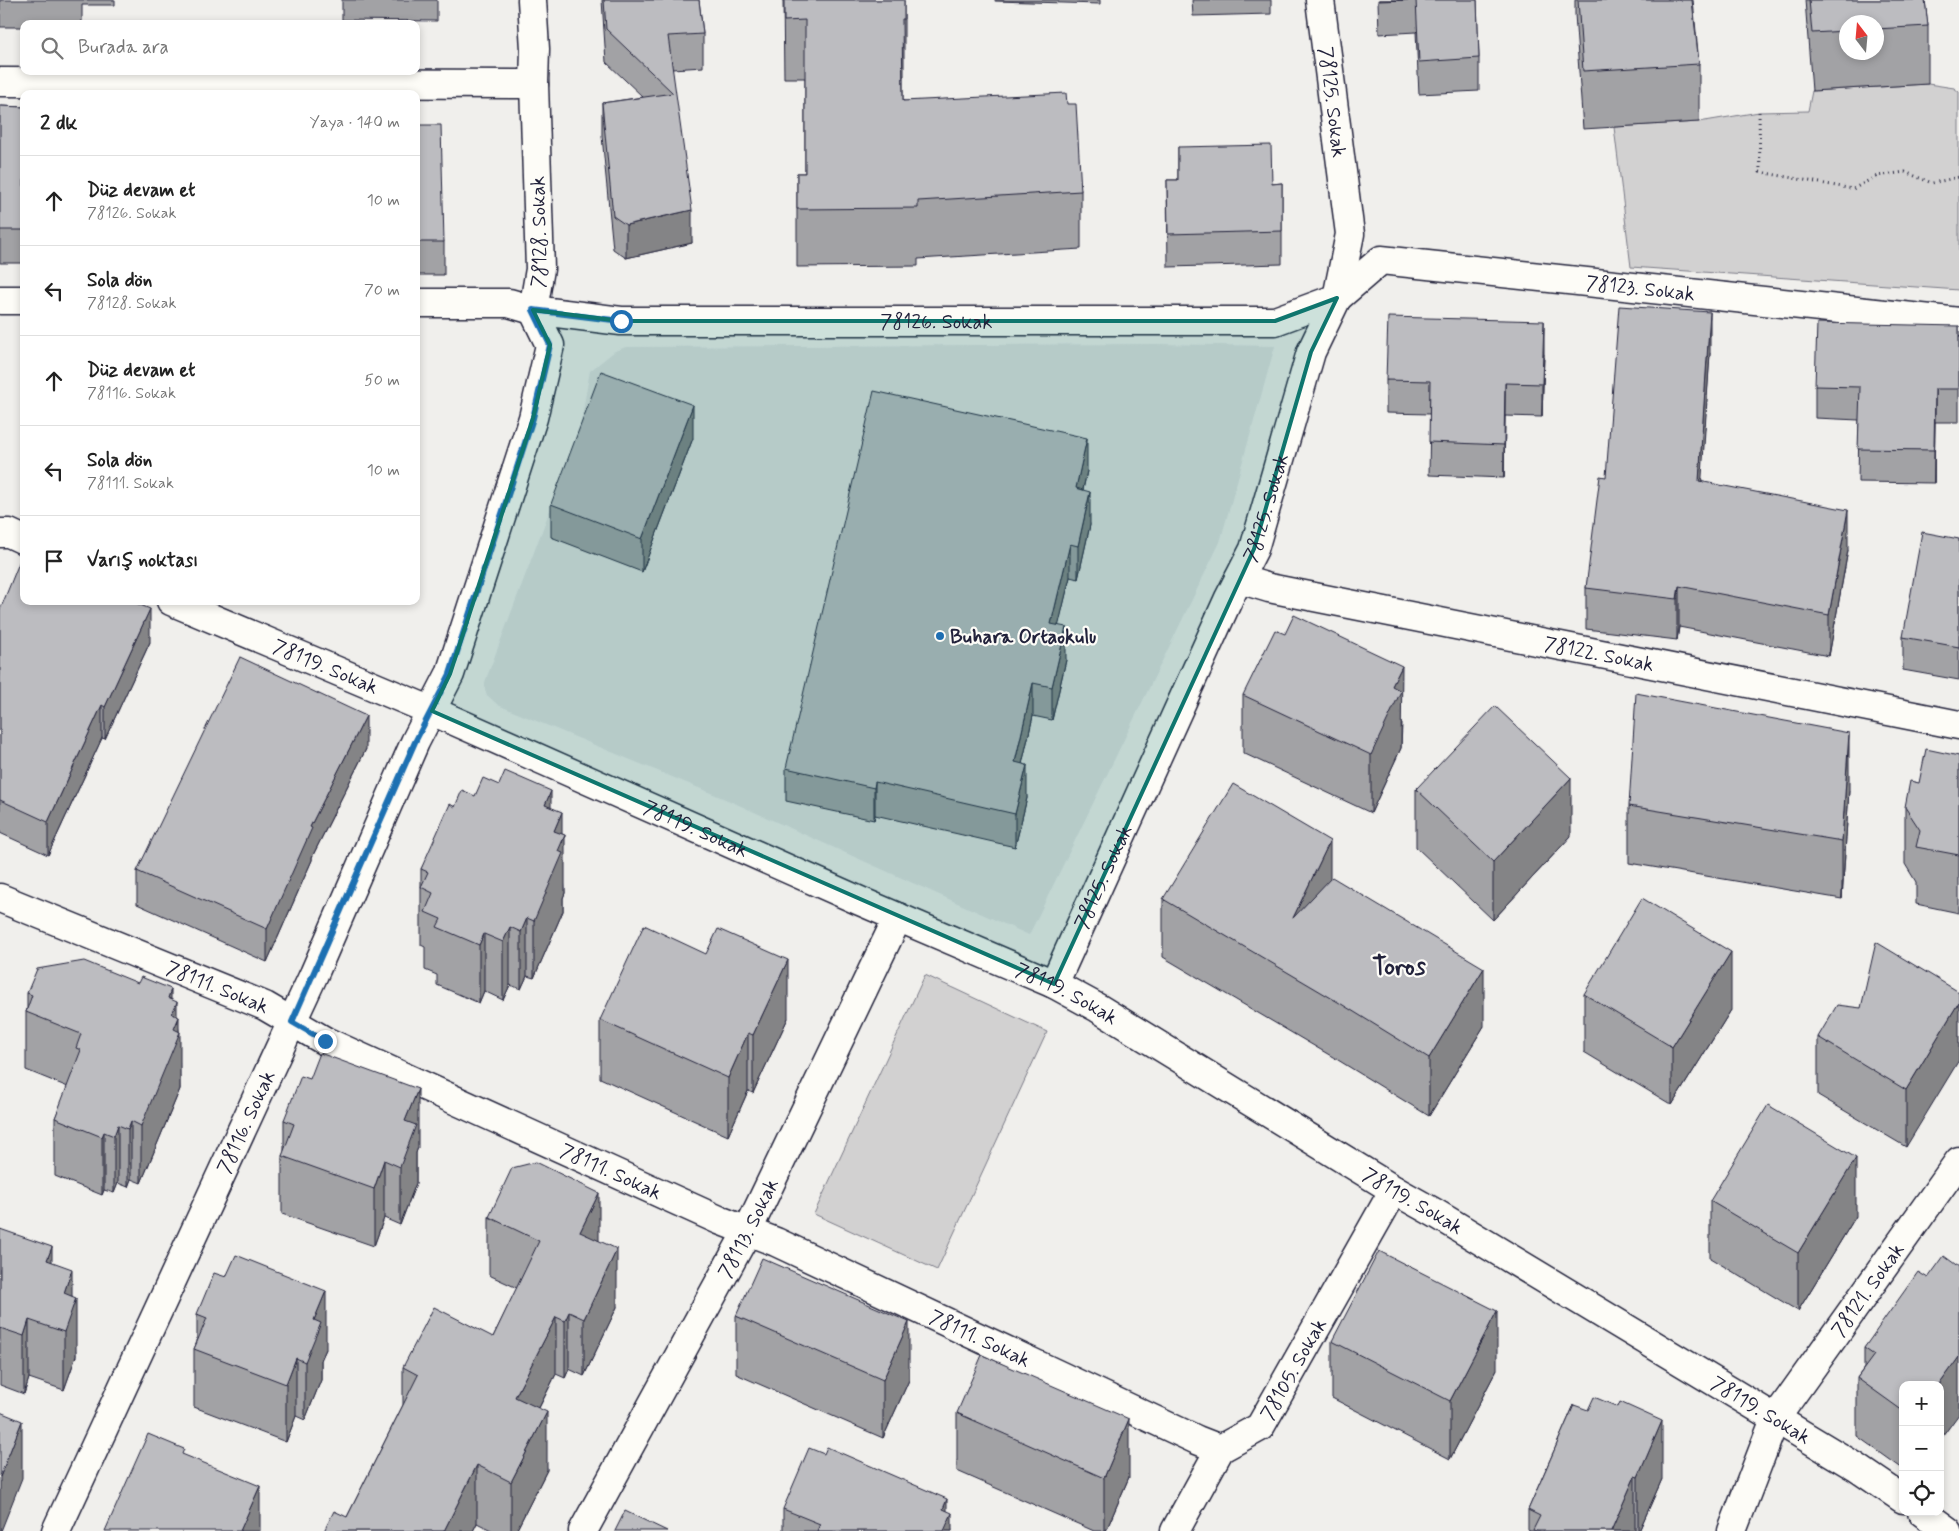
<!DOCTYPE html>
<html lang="tr">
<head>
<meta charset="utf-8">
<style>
	:root { --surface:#fff; --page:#f6f6f6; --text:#222; --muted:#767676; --line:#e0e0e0 }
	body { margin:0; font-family:Mynerve,sans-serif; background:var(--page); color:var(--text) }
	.controls { position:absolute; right:15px; bottom:15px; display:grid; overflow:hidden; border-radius:10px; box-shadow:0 2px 8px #0003 }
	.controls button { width:45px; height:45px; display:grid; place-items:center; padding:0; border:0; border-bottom:1px solid var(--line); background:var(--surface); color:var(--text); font:25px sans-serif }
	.compass { position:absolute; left:1839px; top:15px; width:45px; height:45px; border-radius:50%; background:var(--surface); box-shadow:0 2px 8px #0003; rotate:344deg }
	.stop { position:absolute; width:15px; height:15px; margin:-11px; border:4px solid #1f6fb2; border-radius:50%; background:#fff }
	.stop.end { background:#1f6fb2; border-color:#fff; box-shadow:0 1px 5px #0008 }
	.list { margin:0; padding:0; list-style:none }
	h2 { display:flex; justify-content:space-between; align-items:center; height:65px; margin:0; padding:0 20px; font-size:21px }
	h2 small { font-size:16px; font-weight:400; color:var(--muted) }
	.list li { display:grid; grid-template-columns:32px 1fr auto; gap:15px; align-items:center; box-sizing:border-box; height:90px; padding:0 20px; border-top:1px solid var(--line) }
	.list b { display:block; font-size:19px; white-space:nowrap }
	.list p { margin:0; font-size:16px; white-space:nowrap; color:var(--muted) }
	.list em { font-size:16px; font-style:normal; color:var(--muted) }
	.icon { flex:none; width:28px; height:28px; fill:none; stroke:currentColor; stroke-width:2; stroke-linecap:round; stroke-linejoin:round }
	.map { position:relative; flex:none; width:1959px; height:1531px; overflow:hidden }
	.search { position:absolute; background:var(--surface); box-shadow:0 2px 8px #0003; left:20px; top:20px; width:400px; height:55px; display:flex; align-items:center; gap:12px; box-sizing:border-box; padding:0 18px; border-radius:10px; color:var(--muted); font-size:19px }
	.panel { position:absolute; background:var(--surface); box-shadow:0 2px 8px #0003; left:20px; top:90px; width:400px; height:515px; border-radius:10px }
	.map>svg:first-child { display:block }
	.built { fill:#e0e0df }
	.green { fill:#d2d1d1; stroke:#7a7a86 }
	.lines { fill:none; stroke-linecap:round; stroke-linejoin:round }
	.street-casing { stroke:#22223b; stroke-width:31 }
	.path { stroke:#22223b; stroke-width:3; stroke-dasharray:1 4; stroke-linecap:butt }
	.street { stroke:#fdfcf7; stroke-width:28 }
	.wall { fill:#a2a2a5; stroke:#22223b; fill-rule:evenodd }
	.shaded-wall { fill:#848486; stroke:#22223b }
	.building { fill:#bcbcc0; stroke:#22223b }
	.route { stroke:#1f6fb2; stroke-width:6 }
	.marked { fill:#0f766e; fill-opacity:0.2; stroke:#0f766e; stroke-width:4; stroke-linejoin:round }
	.poi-dot { fill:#1f6fb2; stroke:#fdfcf7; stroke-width:2 }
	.labels { text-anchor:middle; stroke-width:4.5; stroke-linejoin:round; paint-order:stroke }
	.street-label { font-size:20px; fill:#22223b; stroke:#fdfcf7 }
	.poi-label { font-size:20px; font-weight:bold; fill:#22223b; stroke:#fdfcf7; text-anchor:start }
	.district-label { font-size:25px; font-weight:bold; fill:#22223b; stroke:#fdfcf7 }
</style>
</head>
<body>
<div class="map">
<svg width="1959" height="1531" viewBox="0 0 1959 1531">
	<rect width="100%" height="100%" fill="#f0efec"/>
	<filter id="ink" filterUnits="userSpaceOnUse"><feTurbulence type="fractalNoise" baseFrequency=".02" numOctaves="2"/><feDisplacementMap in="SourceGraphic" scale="10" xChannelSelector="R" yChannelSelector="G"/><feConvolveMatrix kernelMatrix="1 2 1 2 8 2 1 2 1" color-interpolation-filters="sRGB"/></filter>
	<g filter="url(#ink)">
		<polygon class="built" points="1156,344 1275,346 1220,542 1029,935 723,798 498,705 487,695 485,689 485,682 579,433 590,371 615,351 626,347"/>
		<g class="green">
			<polygon points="1928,84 1954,88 1959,92 1959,290 1631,267 1614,127 1699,122 1759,112 1808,111 1812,91"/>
			<polygon points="925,975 1047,1032 937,1270 814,1214"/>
		</g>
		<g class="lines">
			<defs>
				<g id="street">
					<polyline points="0,82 534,84"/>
					<polyline points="0,300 24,300"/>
					<path id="s1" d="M416,303H509L533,310L621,321H1275L1337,298L1381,260L1959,322"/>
					<polyline points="0,533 9,533 24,540"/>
					<path id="s2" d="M1239,579L1269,588L1959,725"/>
					<path id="s3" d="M171,601L432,711L860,901L1054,984L1098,1008L1394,1190L1435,1213L1856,1467L1903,1499"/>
					<path id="s4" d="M0,898L265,1006L325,1041L719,1220L776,1242L1197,1440L1220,1449"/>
					<path id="s5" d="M1054,984L1229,598L1254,549L1311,352L1337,298L1350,234L1320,0"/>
					<polyline points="1922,1512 1948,1531"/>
					<path id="s6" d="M56,1531L314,974L415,742L450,674L533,418L550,345L533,310L540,269L534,84L535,49L532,0"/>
					<path id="s7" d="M583,1531L747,1232L898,917"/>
					<path id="s8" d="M1175,1531L1220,1449L1260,1427L1394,1190"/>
					<path id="s9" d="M1732,1531L1775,1419L1959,1161"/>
				</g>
			</defs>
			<use href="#street" class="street-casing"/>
			<polyline class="path" points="1759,112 1760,172 1853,189 1877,176 1905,172 1932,183 1959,177"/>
			<use href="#street" class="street"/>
		</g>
		<g class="wall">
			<polygon points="0,0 115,0 115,5 82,5 82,24 24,24 24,27 0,27"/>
			<polygon points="342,0 437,0 437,21 342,20"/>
			<polygon points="602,0 699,0 703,34 703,67 672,69 692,243 626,258 613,249 602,136 602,103 643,97 606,62"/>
			<polygon points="783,0 904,0 904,76 903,76 903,101 1067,104 1081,191 1081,249 918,259 918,266 797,267 797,173 805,173 805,78 784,78"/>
			<polygon points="995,0 1100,0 1100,4 995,1"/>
			<polygon points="1192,0 1271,0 1271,14 1193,16"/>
			<polygon points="1378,0 1477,0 1479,58 1479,91 1419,94 1416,32 1379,34"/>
			<polygon points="1575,0 1693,0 1699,64 1699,122 1583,129 1575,14"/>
			<path d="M1805,0H1925L1928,26V84L1812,91ZM1846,22H1876V52H1846Z"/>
			<polygon points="0,106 24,107 24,263 0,263"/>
			<polygon points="416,125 444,242 444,275 416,275"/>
			<polygon points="1178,147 1272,184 1282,183 1282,264 1168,267 1167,180 1178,180"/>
			<polygon points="1959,326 1959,422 1935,422 1934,483 1858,482 1859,420 1815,418 1815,386"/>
			<polygon points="1710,353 1701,482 1848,550 1829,656 1679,627 1677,640 1586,629 1586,588 1606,477"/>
			<polygon points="1544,354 1542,417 1505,416 1504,478 1429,475 1430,414 1386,413 1386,380"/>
			<polygon points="693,438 642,572 551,537 551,504"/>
			<polygon points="1087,471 1083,490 1090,525 1078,579 1070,577 1058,626 1066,660 1052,720 1033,716 1022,764 1027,798 1015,847 875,815 874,820 786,801 786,768"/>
			<polygon points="1959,539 1959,680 1903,670 1903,637"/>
			<polygon points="0,610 150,642 105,739 102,738 48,855 0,833"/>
			<polygon points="1243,695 1402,724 1401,748 1371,813 1243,753"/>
			<polygon points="366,749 312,857 312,860 267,962 137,904 137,871"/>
			<polygon points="1959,756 1959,913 1916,904 1916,882 1905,864 1905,807"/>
			<polygon points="1416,789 1571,836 1493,920 1416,847"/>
			<polygon points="1849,790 1842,899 1629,863 1629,806"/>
			<polygon points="475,796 551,808 562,834 565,893 563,898 563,911 534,978 527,976 521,989 510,985 503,1000 484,991 479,1003 437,985 437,975 425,970 425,947 421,945 421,869 455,807"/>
			<polygon points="1330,880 1484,1026 1429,1116 1338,1060 1163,957 1163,899"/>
			<polygon points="1959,992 1906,1147 1818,1095 1818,1037 1861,1008"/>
			<polygon points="27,993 171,999 177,1016 179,1031 180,1089 141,1183 131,1179 128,1187 118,1183 114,1193 104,1190 102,1195 55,1176 55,1118 68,1087 26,1070 26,1012 27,1009"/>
			<polygon points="1584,994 1731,1010 1672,1105 1584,1052"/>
			<polygon points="788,1018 753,1093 748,1091 728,1136 600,1078 600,1020"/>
			<polygon points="310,1079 418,1147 416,1153 416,1183 400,1225 384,1218 374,1246 282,1214 282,1156 284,1152 284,1120"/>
			<polygon points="1710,1201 1856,1216 1798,1311 1710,1258"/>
			<polygon points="489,1217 599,1241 617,1307 584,1376 569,1369 565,1378 556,1374 539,1408 547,1470 516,1531 493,1531 477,1523 473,1531 324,1531 347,1517 403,1405 403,1367 493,1337 517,1288 489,1275"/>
			<polygon points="0,1229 52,1262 72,1296 76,1356 64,1390 29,1378 24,1394 0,1385"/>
			<polygon points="1928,1278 1903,1385 1903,1469 1857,1436 1857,1378 1864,1368 1864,1348"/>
			<polygon points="197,1314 326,1349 321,1360 321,1380 305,1420 296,1416 286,1442 194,1407 194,1349 197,1342"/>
			<polygon points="736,1316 909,1380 883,1438 736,1374"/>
			<polygon points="1332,1341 1497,1369 1450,1459 1332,1398"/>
			<polygon points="1574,1405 1662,1479 1639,1531 1528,1531 1528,1510"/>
			<polygon points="957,1413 1129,1477 1106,1531 1094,1531 957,1471"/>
			<polygon points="783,1509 947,1511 952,1531 783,1531"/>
		</g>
		<g class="shaded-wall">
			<polygon points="692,210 692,243 626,258 626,225"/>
			<polygon points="1710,312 1710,353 1699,522 1699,481"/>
			<polygon points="1544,321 1544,354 1542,417 1542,384"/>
			<polygon points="1505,383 1505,416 1504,478 1504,445"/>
			<polygon points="1935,389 1935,422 1934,483 1934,450"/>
			<polygon points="693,405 693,438 642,572 642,539"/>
			<polygon points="1087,438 1087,471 1076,521 1076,488"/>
			<polygon points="1090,492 1090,525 1078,579 1078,546"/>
			<polygon points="1848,510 1848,550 1829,656 1829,615"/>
			<polygon points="1070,544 1070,577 1051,657 1051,624"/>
			<polygon points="1679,586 1679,627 1677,640 1677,599"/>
			<polygon points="150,609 150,642 105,739 105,707"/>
			<polygon points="1066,627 1066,660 1052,720 1052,687"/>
			<polygon points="1402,666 1401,748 1371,813 1371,755 1392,686"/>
			<polygon points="1033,683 1033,716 1015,795 1015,762"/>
			<polygon points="102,705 102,738 48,855 48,822"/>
			<polygon points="366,716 366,749 312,857 312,860 267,962 267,929 310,827"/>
			<polygon points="1849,733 1849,790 1842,899 1842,841"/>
			<polygon points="1027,765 1027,798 1015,847 1015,814"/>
			<polygon points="1571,778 1571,836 1493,920 1493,862"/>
			<polygon points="875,782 875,815 874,820 874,788"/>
			<polygon points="551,791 551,849 545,805"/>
			<polygon points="562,812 562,843 565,835 565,893 563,898 563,911 534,978 534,921 554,831"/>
			<polygon points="1330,841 1330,899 1293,918"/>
			<polygon points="527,918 527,976 521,989 521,932"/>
			<polygon points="510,927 510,985 503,1000 503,942"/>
			<polygon points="484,934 484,991 479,1003 479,945"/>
			<polygon points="1731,952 1731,1010 1672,1105 1672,1047"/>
			<polygon points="788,960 788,1018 753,1093 753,1035"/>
			<polygon points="1484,968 1484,1026 1429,1116 1429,1058"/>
			<polygon points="171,989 171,1047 168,998"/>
			<polygon points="177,1002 177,1023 179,1017 179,1034 180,1032 180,1089 141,1183 141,1126 172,1014"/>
			<polygon points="1959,1002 1959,1060 1906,1147 1906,1090"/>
			<polygon points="748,1033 748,1091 728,1136 728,1078"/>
			<polygon points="418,1089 418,1147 416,1153 416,1183 400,1225 400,1167 405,1121"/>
			<polygon points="131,1121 131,1179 128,1187 128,1129"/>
			<polygon points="118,1125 118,1183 114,1193 114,1136"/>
			<polygon points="104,1132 104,1190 102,1195 102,1137"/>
			<polygon points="1856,1158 1856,1216 1798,1311 1798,1253"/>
			<polygon points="384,1160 384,1218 374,1246 374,1189"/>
			<polygon points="599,1193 599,1251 580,1232"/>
			<polygon points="52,1247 52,1305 47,1260"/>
			<polygon points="617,1249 617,1307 584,1376 584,1319"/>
			<polygon points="72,1269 72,1309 76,1298 76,1356 64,1390 64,1293"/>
			<polygon points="326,1291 326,1349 321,1360 321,1380 305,1420 305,1362 314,1320"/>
			<polygon points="1497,1311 1497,1369 1450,1459 1450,1401"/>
			<polygon points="569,1312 569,1369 565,1378 565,1321"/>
			<polygon points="556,1317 556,1374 515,1455 515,1397"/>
			<polygon points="29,1320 29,1378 24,1394 24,1336"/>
			<polygon points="909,1322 909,1380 883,1438 883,1380"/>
			<polygon points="1959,1357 1959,1414 1940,1440 1940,1385 1939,1385"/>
			<polygon points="296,1358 296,1416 286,1442 286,1384"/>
			<polygon points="547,1412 547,1470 516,1531 511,1531 511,1482"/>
			<polygon points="1129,1419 1129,1477 1106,1531 1104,1531 1104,1478"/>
			<polygon points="22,1421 22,1478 1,1531 0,1531 0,1477"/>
			<polygon points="1662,1421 1662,1479 1639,1531 1638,1531 1638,1477"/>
			<polygon points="477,1465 477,1523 473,1531 444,1531"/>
			<polygon points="1635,1476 1635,1531 1611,1531"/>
			<polygon points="260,1486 260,1531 240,1531"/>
			<polygon points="947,1499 947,1524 952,1513 952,1531 943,1531 943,1509"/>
		</g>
		<g class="building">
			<polygon points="604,0 699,0 703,34 668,36 692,210 626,225 613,216 602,103 673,93 606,29"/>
			<polygon points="784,0 904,0 904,19 902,19 903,101 1066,93 1067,104 1076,104 1081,191 918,201 918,208 797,209 797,173 805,173 805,20 784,21"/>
			<polygon points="1379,0 1405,0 1379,1"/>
			<polygon points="1416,0 1477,0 1479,58 1419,62"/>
			<polygon points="1578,0 1692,0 1699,64 1583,71"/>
			<polygon points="1809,0 1925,0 1928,26 1876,29 1876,22 1846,22 1846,31 1812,33"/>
			<polygon points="0,106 24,107 24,230 0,230"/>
			<polygon points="416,125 441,125 444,242 416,242"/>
			<polygon points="1271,145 1272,184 1282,183 1282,231 1168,234 1167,180 1178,180 1178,147"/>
			<polygon points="1619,306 1710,312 1699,481 1848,510 1829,615 1679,586 1677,599 1586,588 1600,476 1606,477"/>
			<polygon points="1388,317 1544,321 1542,384 1505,383 1504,445 1429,442 1430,381 1386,380"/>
			<polygon points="1817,323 1959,326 1959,389 1935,389 1934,450 1858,449 1860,387 1815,386"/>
			<polygon points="601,371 693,405 642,539 551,504"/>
			<polygon points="874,391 1087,438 1076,488 1090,492 1078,546 1070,544 1051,624 1066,627 1052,687 1033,683 1015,762 1027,765 1015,814 875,782 874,788 786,768"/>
			<polygon points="1922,532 1959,539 1959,647 1903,637"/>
			<polygon points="21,558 24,559 24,601 131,601 150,609 105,707 102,705 48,822 0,800 0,610"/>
			<polygon points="1294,615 1402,666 1392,686 1401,691 1371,755 1243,695 1275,630 1285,634"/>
			<polygon points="240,657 366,716 310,827 312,828 267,929 137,871"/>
			<polygon points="1636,693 1849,733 1842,841 1629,806"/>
			<polygon points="1495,706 1571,778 1493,862 1416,789"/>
			<polygon points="1926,749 1959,756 1959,855 1916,847 1920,830 1905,807 1910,781 1919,783"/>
			<polygon points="505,771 551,791 545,805 562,812 554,831 565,835 558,851 563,853 534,921 527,918 521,932 510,927 503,942 484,934 479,945 437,927 441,919 425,912 433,893 421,887 428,872 421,869 450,804 455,807 462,790 475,796 483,778 499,785"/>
			<polygon points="1233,784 1330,841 1293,918 1332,877 1484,968 1429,1058 1338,1002 1163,899"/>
			<polygon points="1642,898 1731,952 1672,1047 1584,994"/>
			<polygon points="644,925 706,954 718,929 788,960 753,1035 748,1033 728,1078 600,1020"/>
			<polygon points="1876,942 1959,992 1959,1002 1906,1090 1818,1037 1837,1005 1861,1008"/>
			<polygon points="84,961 138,983 141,977 171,989 168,998 177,1002 172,1014 179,1017 174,1029 180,1032 141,1126 131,1121 128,1129 118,1125 114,1136 104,1132 102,1137 55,1118 81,1050 76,1048 81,1034 26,1012 32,995 27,993 37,969"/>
			<polygon points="320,1053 418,1089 405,1121 416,1125 400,1167 384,1160 374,1189 282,1156 294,1124 284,1120 301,1076 310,1079"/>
			<polygon points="1768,1105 1856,1158 1798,1253 1710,1201"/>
			<polygon points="536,1162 599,1193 580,1232 617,1249 584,1319 569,1312 565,1321 556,1317 515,1397 547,1412 511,1482 477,1465 444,1531 324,1531 334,1511 347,1517 418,1375 403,1367 434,1307 493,1337 539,1241 489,1217 512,1168"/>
			<polygon points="0,1229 52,1247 47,1260 72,1269 64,1293 76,1298 64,1332 29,1320 24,1336 0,1328"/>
			<polygon points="1379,1251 1497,1311 1450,1401 1332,1341"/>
			<polygon points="236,1255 326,1291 314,1320 321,1323 305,1362 296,1358 286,1384 194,1349 207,1318 197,1314 214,1273 226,1277"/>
			<polygon points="1944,1256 1959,1267 1959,1357 1939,1385 1903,1385 1903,1411 1857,1378 1874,1355 1864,1348 1918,1272 1928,1278"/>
			<polygon points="762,1258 909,1322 883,1380 736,1316"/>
			<polygon points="982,1355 1129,1419 1104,1478 957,1413"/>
			<polygon points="1594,1397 1618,1407 1620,1402 1662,1421 1638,1477 1635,1476 1611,1531 1537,1531 1533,1530 1540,1516 1528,1510 1574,1405 1588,1410"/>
			<polygon points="0,1412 22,1421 0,1477"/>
			<polygon points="148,1434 184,1449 182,1454 260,1486 240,1531 105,1531"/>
			<polygon points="827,1447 947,1499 943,1509 952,1513 944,1531 817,1531 820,1524 783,1509 809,1448 824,1454"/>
			<polygon points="625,1511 667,1531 615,1531"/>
		</g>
	</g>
	<g class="lines" filter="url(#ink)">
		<polyline class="route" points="325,1041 292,1022 415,742 450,674 533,418 550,345 533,310 621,321"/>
	</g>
	<path class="marked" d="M1337,298L1311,352L1254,549L1054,984L432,711L450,674L533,418L550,345L533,310L621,321H1275Z"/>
	<circle class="poi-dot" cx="940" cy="636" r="5"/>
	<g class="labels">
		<g class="street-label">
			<text transform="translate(1333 102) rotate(83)" y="7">78125. Sokak</text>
			<text dy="7" stroke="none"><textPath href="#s6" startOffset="1405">78128. Sokak</textPath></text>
			<text dy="7" stroke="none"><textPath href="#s1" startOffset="1246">78123. Sokak</textPath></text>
			<text dy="7" stroke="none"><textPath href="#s1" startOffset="522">78126. Sokak</textPath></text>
			<text dy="7" stroke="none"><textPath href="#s5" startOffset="522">78125. Sokak</textPath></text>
			<text dy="7" stroke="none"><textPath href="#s2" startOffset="368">78122. Sokak</textPath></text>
			<text dy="7" stroke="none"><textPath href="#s3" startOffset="168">78119. Sokak</textPath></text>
			<text dy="7" stroke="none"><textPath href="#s3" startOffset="572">78119. Sokak</textPath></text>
			<text dy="7" stroke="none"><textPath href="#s5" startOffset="118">78125. Sokak</textPath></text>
			<text dy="7" stroke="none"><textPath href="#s4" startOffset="235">78111. Sokak</textPath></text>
			<text dy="7" stroke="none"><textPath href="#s3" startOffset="978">78119. Sokak</textPath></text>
			<text dy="7" stroke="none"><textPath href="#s6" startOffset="451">78116. Sokak</textPath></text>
			<text dy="7" stroke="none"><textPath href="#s4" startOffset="670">78111. Sokak</textPath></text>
			<text dy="7" stroke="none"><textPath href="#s3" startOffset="1382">78119. Sokak</textPath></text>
			<text dy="7" stroke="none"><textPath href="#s7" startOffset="345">78113. Sokak</textPath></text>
			<text dy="7" stroke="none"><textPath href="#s9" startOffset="279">78121. Sokak</textPath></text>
			<text dy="7" stroke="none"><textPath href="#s4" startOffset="1075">78111. Sokak</textPath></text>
			<text dy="7" stroke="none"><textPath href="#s8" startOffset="206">78105. Sokak</textPath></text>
			<text dy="7" stroke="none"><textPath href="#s3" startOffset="1788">78119. Sokak</textPath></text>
		</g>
		<g class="poi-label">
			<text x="950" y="643">Buhara Ortaokulu</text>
		</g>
		<g class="district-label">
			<text x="1399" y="974">Toros</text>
		</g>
	</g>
</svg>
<div class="controls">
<button>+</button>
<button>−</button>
<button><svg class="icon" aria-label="locate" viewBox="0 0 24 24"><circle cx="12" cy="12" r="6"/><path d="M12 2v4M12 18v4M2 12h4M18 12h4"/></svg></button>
</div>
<svg class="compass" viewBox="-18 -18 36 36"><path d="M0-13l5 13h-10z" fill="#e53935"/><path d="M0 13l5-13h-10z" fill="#767676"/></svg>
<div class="stop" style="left:621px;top:321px"></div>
<div class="stop end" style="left:325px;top:1041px"></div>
<div class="search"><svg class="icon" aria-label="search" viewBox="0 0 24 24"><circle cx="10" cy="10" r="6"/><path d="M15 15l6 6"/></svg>Burada ara</div>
<section class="panel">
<h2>2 dk<small>Yaya · 140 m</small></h2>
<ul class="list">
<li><svg class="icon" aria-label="ahead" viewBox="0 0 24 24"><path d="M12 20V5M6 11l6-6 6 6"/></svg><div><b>Düz devam et</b><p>78126. Sokak</p></div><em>10 m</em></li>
<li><svg class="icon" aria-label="left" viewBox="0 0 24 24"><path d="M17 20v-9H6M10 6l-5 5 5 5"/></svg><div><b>Sola dön</b><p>78128. Sokak</p></div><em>70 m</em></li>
<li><svg class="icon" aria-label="ahead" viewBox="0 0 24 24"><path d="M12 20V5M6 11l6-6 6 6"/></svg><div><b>Düz devam et</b><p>78116. Sokak</p></div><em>50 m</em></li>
<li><svg class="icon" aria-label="left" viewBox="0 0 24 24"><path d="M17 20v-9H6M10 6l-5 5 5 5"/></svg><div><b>Sola dön</b><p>78111. Sokak</p></div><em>10 m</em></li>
<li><svg class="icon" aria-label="arrive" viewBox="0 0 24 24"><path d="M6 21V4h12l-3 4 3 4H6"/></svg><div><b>Varış noktası</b></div></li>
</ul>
</section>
</div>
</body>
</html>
